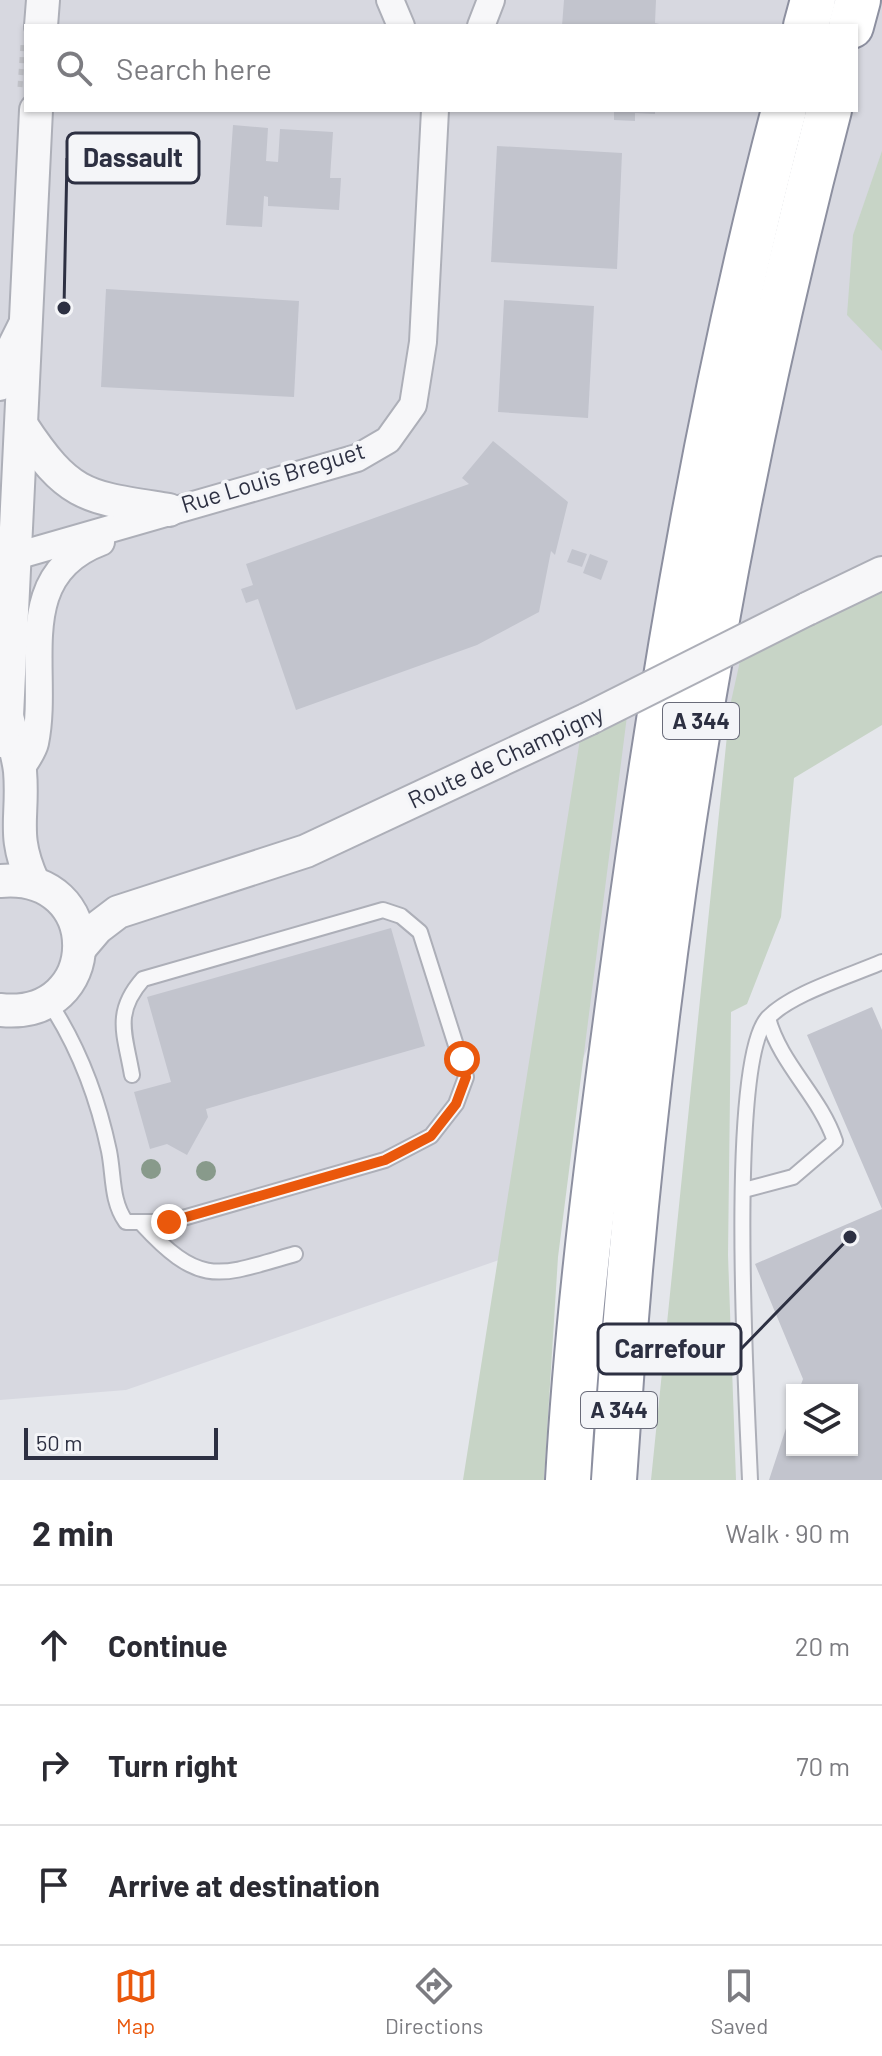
<!DOCTYPE html>
<html lang="en">
<head>
<meta charset="utf-8">
<style>
	:root { --surface:#fff; --page:#f2f2f3; --text:#2b2b33; --muted:#7c7c81; --line:#e1e1e2; --accent:#ea580c }
	body { margin:0; font-family:Barlow,sans-serif; background:var(--page); color:var(--text) }
	.controls { position:absolute; right:24px; bottom:24px; display:grid; overflow:hidden; border-radius:0px; box-shadow:0 2px 6px #0004 }
	.controls button { width:72px; height:72px; display:grid; place-items:center; padding:0; border:0; border-bottom:2px solid var(--line); background:var(--surface); color:var(--text); font:40px sans-serif }
	.scale { position:absolute; left:24px; bottom:20px; width:194px; box-sizing:border-box; padding-left:8px; border:4px solid #2d3042; border-top:0; font-size:22px; line-height:28px; white-space:nowrap; color:#2d3042; -webkit-text-stroke:6px #f4f5f8; paint-order:stroke }
	.stop { position:absolute; width:24px; height:24px; margin:-18px; border:6px solid #ea580c; border-radius:50%; background:#fff }
	.stop.end { background:#ea580c; border-color:#fff; box-shadow:0 2px 8px #0008 }
	.list { margin:0; padding:0; list-style:none }
	h2 { display:flex; justify-content:space-between; align-items:center; height:104px; margin:0; padding:0 32px; font-size:34px }
	h2 small { font-size:26px; font-weight:400; color:var(--muted) }
	.list li { display:grid; grid-template-columns:52px 1fr auto; gap:24px; align-items:center; box-sizing:border-box; height:120px; padding:0 32px; border-top:2px solid var(--line) }
	.list b { display:block; font-size:30px; white-space:nowrap }
	.list em { font-size:26px; font-style:normal; color:var(--muted) }
	.icon { flex:none; width:44px; height:44px; fill:none; stroke:currentColor; stroke-width:2; stroke-linecap:round; stroke-linejoin:round }
	.map { position:relative; flex:none; width:882px; height:1480px; overflow:hidden }
	.search { position:absolute; background:var(--surface); box-shadow:0 2px 6px #0004; left:24px; right:24px; top:24px; height:88px; display:flex; align-items:center; gap:20px; box-sizing:border-box; padding:0 28px; border-radius:0px; color:var(--muted); font-size:30px }
	.sheet { height:464px; background:var(--surface) }
	nav { display:flex; justify-content:space-around; align-items:center; box-sizing:border-box; height:112px; border-top:2px solid var(--line); background:var(--surface); font-size:22px; color:var(--muted) }
	nav a { display:grid; justify-items:center; gap:4px }
	nav .on { color:var(--accent) }
	.map>svg:first-child { display:block }
	.built { fill:#d7d8e0; fill-rule:evenodd }
	.green { fill:#c7d4c6 }
	.building { fill:#c2c4cd }
	.lines { fill:none; stroke-linecap:round; stroke-linejoin:round }
	.service-casing { stroke:#adafb8; stroke-width:18 }
	.minor-casing { stroke:#adafb8; stroke-width:30 }
	.tertiary-casing { stroke:#adafb8; stroke-width:36 }
	.motorway-casing { stroke:#8d90a0; stroke-width:48 }
	.path { stroke:#c2c3c9; stroke-width:5; stroke-dasharray:6 6; stroke-linecap:butt }
	.service { stroke:#f7f7f9; stroke-width:14 }
	.minor { stroke:#f7f7f9; stroke-width:26 }
	.tertiary { stroke:#f7f7f9; stroke-width:32 }
	.motorway { stroke:#fff; stroke-width:44 }
	.tertiary-bridge-casing { stroke:#adafb8; stroke-width:36; stroke-linecap:butt }
	.tertiary-bridge { stroke:#f7f7f9; stroke-width:32 }
	.tree { fill:#889a8b }
	.route { stroke:#ea580c; stroke-width:10 }
	.labels { text-anchor:middle; stroke-width:7; stroke-linejoin:round; paint-order:stroke }
	.shield { fill:#f4f5f8; stroke:#696b79; stroke-width:2 }
	.shield-label { font-size:22px; font-weight:bold; fill:#2d3042 }
	.street-label { font-size:24px; fill:#2d3042; stroke:#f4f5f8 }
	.leader { fill:none; stroke:#2d3042; stroke-width:3 }
	.callout-dot { fill:#2d3042; stroke:#f4f5f8; stroke-width:3 }
	.callout { fill:#f4f5f8; stroke:#2d3042; stroke-width:3 }
	.callout-label { font-size:26px; text-anchor:middle; font-weight:bold; fill:#2d3042 }
</style>
</head>
<body>
<div class="map">
<svg width="882" height="1480" viewBox="0 0 882 1480">
	<rect width="100%" height="100%" fill="#e4e6eb"/>
	<path class="built" d="M0,0H882V611L730,706L499,1260L126,1390L0,1400ZM26,26H856V110H26Z"/>
	<g class="green">
		<polygon points="882,151 882,351 847,315 853,235"/>
		<polygon points="882,589 882,725 794,778 781,917 747,1004 731,1012 728,1255 736,1480 651,1480 730,706 740,661"/>
		<polygon points="627,716 558,1257 544,1480 463,1480 580,739"/>
	</g>
	<g class="building">
		<polygon points="564,0 656,0 655,23 668,26 562,26"/>
		<polygon points="614,110 655,110 655,114 635,113 635,121 614,120"/>
		<polygon points="233,125 268,128 266,161 278,162 280,129 333,132 330,178 341,178 339,210 268,206 268,197 264,196 262,227 226,225"/>
		<polygon points="497,146 622,153 617,269 491,262"/>
		<polygon points="106,289 299,301 294,397 101,387"/>
		<polygon points="504,300 594,306 588,418 498,412"/>
		<polygon points="493,441 568,502 555,555 551,551 539,612 477,645 296,710 258,599 246,603 241,589 253,585 246,564 469,484 462,478"/>
		<polygon points="572,549 587,554 582,567 567,562"/>
		<polygon points="590,554 608,561 601,580 583,573"/>
		<polygon points="391,928 425,1046 206,1109 208,1117 187,1155 167,1144 150,1149 134,1092 171,1082 147,997"/>
		<polygon points="872,1007 882,1030 882,1480 769,1480 791,1413 792,1450 852,1450 852,1390 799,1390 803,1379 755,1264 882,1209 807,1035"/>
	</g>
	<g class="lines">
		<defs>
			<g id="service">
				<path d="M49,1002C78,1046 98,1099 109,1151C114,1176 111,1201 126,1222H169L385,1160L431,1136L456,1104L466,1077L420,932L401,916L383,910L143,979C113,1013 125,1034 132,1075"/>
				<path d="M744,1190L793,1177L835,1141C820,1096 780,1064 768,1018"/>
				<path d="M142,1224C201,1288 219,1276 295,1254"/>
				<path d="M750,1480C747,1404 727,1066 767,1019C789,994 850,976 882,962"/>
			</g>
			<g id="minor">
				<polyline points="390,0 401,26"/>
				<polyline points="481,26 491,0"/>
				<polyline points="0,387 2,364 24,320"/>
				<polyline points="0,557 16,556 357,458 388,440 413,405 423,342 435,110"/>
				<path d="M20,770C25,762 33,752 35,743C50,671 10,576 101,542"/>
			</g>
			<g id="tertiary">
				<polyline points="41,26 43,0"/>
				<path d="M22,426C70,499 87,497 169,510"/>
				<polyline points="807,609 882,573"/>
				<path d="M7,716C11,734 18,753 20,771C24,818 11,834 33,882"/>
				<polyline points="0,741 7,716 36,110"/>
				<path d="M0,881C106,871 105,1021 0,1010"/>
				<polyline points="80,948 97,928 118,912 306,851 588,719"/>
			</g>
			<g id="motorway">
				<polyline points="806,26 813,0"/>
				<polyline points="851,26 858,0"/>
				<path d="M568,1480C578,1301 602,1123 626,946C664,665 712,384 784,110"/>
				<path d="M614,1480C643,1019 712,557 829,110"/>
			</g>
		</defs>
		<use href="#service" class="service-casing"/>
		<use href="#minor" class="minor-casing"/>
		<use href="#tertiary" class="tertiary-casing"/>
		<use href="#motorway" class="motorway-casing"/>
		<polyline class="path" points="20,87 23,45"/>
		<use href="#service" class="service"/>
		<use href="#minor" class="minor"/>
		<use href="#tertiary" class="tertiary"/>
		<use href="#motorway" class="motorway"/>
		<defs>
			<polyline id="tertiary-bridge" points="588,719 807,609"/>
		</defs>
		<use href="#tertiary-bridge" class="tertiary-bridge-casing"/>
		<use href="#tertiary-bridge" class="tertiary-bridge"/>
	</g>
	<g class="tree">
		<circle cx="151" cy="1169" r="10"/>
		<circle cx="206" cy="1171" r="10"/>
	</g>
	<g class="lines">
		<polyline class="route" points="169,1222 385,1160 431,1136 456,1104 466,1077 462,1059"/>
	</g>
	<g class="labels">
		<g class="shield">
			<rect x="663" y="703" width="76" height="36" rx="6"/>
			<rect x="581" y="1392" width="76" height="36" rx="6"/>
		</g>
		<g class="shield-label">
			<text x="701" y="729">A 344</text>
			<text x="619" y="1418">A 344</text>
		</g>
		<g class="street-label">
			<text transform="translate(273 478) rotate(-17)" y="8">Rue Louis Breguet</text>
			<text transform="translate(506 757) rotate(-25)" y="8">Route de Champigny</text>
		</g>
	</g>
	<path class="leader" d="M64 308L67 158M850 1237L741 1349"/>
	<g class="callout-dot">
		<circle cx="64" cy="308" r="8"/>
		<circle cx="850" cy="1237" r="8"/>
	</g>
	<g class="callout">
		<rect x="67" y="133" width="132" height="50" rx="8"/>
		<rect x="598" y="1324" width="143" height="50" rx="8"/>
	</g>
	<g class="callout-label">
		<text x="133" y="167">Dassault</text>
		<text x="670" y="1358">Carrefour</text>
	</g>
</svg>
<div class="controls">
<button><svg class="icon" aria-label="layers" viewBox="0 0 24 24"><path d="M12 4l9 5-9 5-9-5zM3 14l9 5 9-5"/></svg></button>
</div>
<div class="scale">50 m</div>
<div class="stop" style="left:462px;top:1059px"></div>
<div class="stop end" style="left:169px;top:1222px"></div>
<div class="search"><svg class="icon" aria-label="search" viewBox="0 0 24 24"><circle cx="10" cy="10" r="6"/><path d="M15 15l6 6"/></svg>Search here</div>
</div>
<section class="sheet">
<h2>2 min<small>Walk · 90 m</small></h2>
<ul class="list">
<li><svg class="icon" aria-label="ahead" viewBox="0 0 24 24"><path d="M12 20V5M6 11l6-6 6 6"/></svg><div><b>Continue</b></div><em>20 m</em></li>
<li><svg class="icon" aria-label="right" viewBox="0 0 24 24"><path d="M7 20v-9h11M14 6l5 5-5 5"/></svg><div><b>Turn right</b></div><em>70 m</em></li>
<li><svg class="icon" aria-label="arrive" viewBox="0 0 24 24"><path d="M6 21V4h12l-3 4 3 4H6"/></svg><div><b>Arrive at destination</b></div></li>
</ul>
</section>
<nav>
<a class="on"><svg class="icon" aria-label="map" viewBox="0 0 24 24"><path d="M3 6l6-2 6 2 6-2v14l-6 2-6-2-6 2zM9 4v14M15 6v14"/></svg>Map</a>
<a><svg class="icon" aria-label="directions" viewBox="0 0 24 24"><path d="M12 3l9 9-9 9-9-9zM9 14v-3h6M13 9l2 2-2 2"/></svg>Directions</a>
<a><svg class="icon" aria-label="saved" viewBox="0 0 24 24"><path d="M7 4h10v16l-5-4-5 4z"/></svg>Saved</a>
</nav>
</body>
</html>
